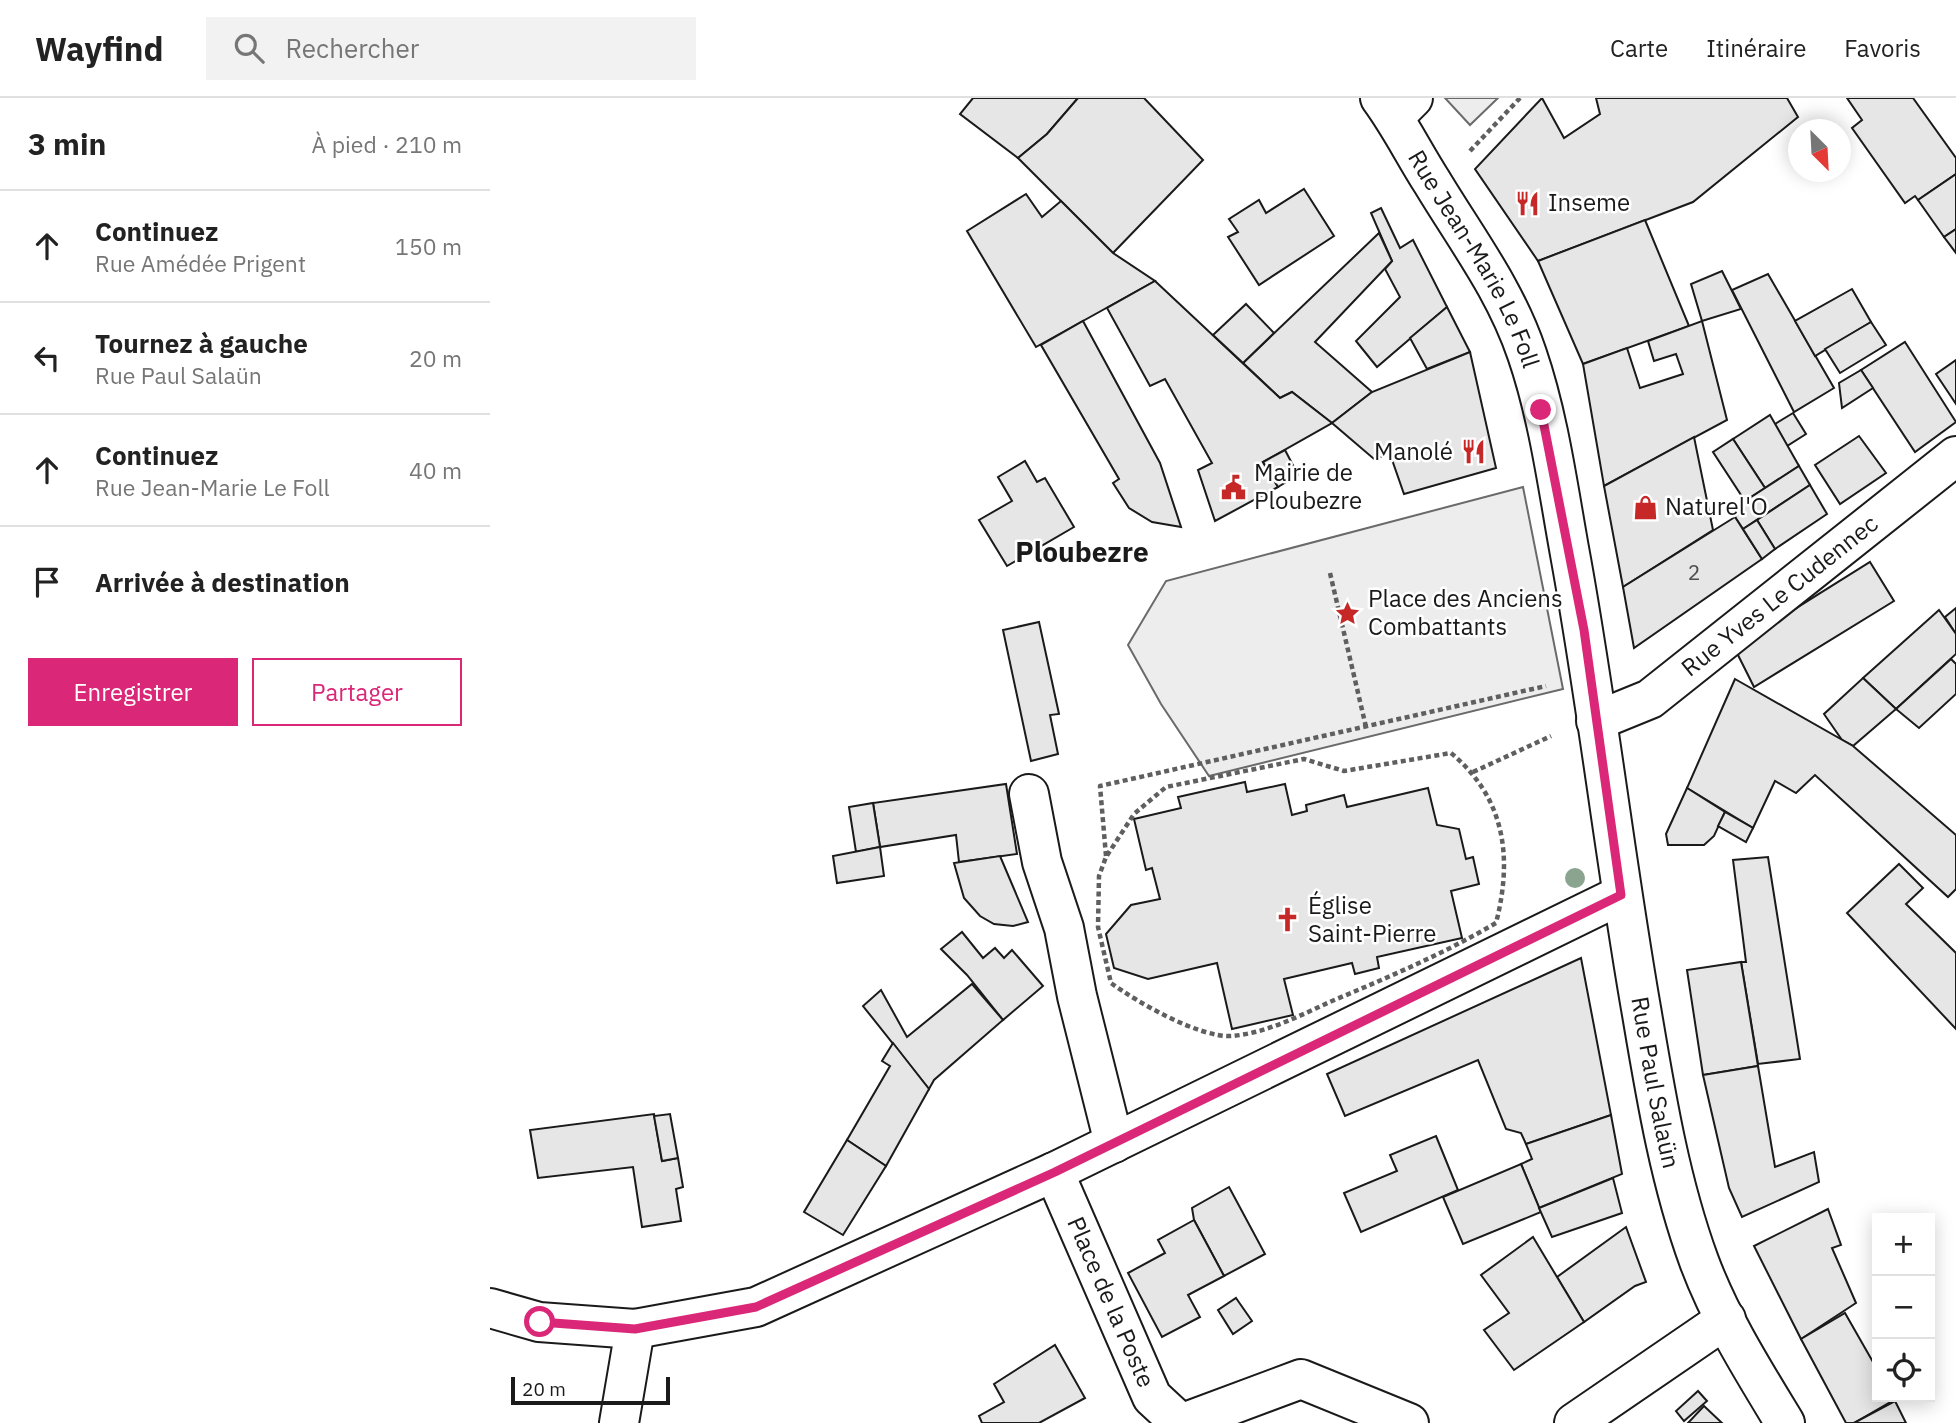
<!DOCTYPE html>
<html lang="fr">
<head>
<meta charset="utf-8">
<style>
	:root { --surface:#fff; --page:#f2f2f2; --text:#222; --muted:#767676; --line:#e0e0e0; --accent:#db2777 }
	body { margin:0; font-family:"IBM Plex Sans",sans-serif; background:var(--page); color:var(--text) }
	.controls { position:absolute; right:21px; bottom:21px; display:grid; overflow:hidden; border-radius:0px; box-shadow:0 4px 18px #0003 }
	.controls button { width:63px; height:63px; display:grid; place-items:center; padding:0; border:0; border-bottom:2px solid var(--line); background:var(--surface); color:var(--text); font:35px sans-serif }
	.compass { position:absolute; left:1298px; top:21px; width:63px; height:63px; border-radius:50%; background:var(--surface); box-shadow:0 4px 18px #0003; rotate:156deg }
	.scale { position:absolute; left:21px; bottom:18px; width:159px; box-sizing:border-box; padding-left:7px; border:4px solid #1a1a1a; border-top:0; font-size:19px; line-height:24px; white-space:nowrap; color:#1a1a1a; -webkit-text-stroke:5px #fff; paint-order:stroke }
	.stop { position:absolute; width:21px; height:21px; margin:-16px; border:5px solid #db2777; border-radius:50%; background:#fff }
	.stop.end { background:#db2777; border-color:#fff; box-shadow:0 2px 7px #0008 }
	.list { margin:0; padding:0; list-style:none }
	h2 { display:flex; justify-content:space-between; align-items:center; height:91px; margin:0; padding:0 28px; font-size:30px }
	h2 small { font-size:23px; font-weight:400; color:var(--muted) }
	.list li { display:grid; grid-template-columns:46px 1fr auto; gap:21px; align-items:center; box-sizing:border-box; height:112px; padding:0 28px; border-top:2px solid var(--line) }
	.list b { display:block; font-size:26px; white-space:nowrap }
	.list p { margin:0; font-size:23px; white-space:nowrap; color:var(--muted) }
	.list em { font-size:23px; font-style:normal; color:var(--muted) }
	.actions { display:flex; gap:14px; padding:21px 28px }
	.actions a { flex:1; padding:16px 0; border:2px solid var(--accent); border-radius:0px; text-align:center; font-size:24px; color:var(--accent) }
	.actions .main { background:var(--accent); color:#fff }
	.icon { flex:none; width:38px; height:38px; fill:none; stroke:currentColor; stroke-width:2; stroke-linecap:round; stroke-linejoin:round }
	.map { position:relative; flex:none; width:1466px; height:1325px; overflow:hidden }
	header { display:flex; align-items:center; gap:42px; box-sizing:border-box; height:98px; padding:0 35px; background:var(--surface); border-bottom:2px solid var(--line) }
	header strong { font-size:33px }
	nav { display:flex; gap:38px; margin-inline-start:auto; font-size:24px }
	.search { width:490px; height:63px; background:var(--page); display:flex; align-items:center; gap:18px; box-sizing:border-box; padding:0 24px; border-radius:0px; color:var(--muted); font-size:26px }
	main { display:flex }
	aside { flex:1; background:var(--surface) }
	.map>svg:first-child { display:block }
	.built { fill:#ededed; stroke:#6a6a6a; stroke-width:2 }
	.building { fill:#e6e6e6; stroke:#1a1a1a; stroke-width:2 }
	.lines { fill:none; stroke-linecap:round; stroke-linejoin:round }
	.minor-casing { stroke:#1a1a1a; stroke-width:42 }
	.major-casing { stroke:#1a1a1a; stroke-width:42 }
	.path { stroke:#5f5f5f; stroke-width:4.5; stroke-dasharray:5 3.5; stroke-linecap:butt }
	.minor { stroke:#fff; stroke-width:38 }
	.major { stroke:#fff; stroke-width:38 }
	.tree { fill:#8aa48f }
	.route { stroke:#db2777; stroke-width:9 }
	.labels { text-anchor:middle; stroke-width:5; stroke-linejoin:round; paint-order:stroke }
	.number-label { font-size:21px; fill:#4d4d4d }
	.poi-label { font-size:24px; fill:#1a1a1a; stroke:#fff; text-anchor:start }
	.street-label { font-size:24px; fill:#1a1a1a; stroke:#fff }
	.quarter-label { font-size:28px; font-weight:bold; fill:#1a1a1a; stroke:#fff }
</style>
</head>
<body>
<header>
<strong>Wayfind</strong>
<div class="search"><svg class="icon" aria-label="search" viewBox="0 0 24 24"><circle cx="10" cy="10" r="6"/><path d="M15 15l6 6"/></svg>Rechercher</div>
<nav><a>Carte</a><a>Itinéraire</a><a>Favoris</a></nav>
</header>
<main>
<aside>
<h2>3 min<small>À pied · 210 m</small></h2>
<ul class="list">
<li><svg class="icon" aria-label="ahead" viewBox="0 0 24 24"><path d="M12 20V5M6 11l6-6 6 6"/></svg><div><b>Continuez</b><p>Rue Amédée Prigent</p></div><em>150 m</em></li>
<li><svg class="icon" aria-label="left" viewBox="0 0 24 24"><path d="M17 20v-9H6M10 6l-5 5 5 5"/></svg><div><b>Tournez à gauche</b><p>Rue Paul Salaün</p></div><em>20 m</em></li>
<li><svg class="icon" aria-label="ahead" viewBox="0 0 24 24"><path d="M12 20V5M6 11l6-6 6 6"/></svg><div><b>Continuez</b><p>Rue Jean-Marie Le Foll</p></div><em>40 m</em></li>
<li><svg class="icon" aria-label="arrive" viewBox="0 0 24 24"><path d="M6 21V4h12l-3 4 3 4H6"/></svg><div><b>Arrivée à destination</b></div></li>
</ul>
<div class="actions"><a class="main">Enregistrer</a><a>Partager</a></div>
</aside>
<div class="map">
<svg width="1466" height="1325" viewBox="0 0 1466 1325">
	<rect width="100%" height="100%" fill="#fff"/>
	<g class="built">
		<polygon points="955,0 1008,0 980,27"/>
		<polygon points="1033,389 1073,591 719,678 671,606 638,547 676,483"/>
	</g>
	<g class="building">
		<polygon points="483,0 588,0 557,36 528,60 470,16"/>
		<polygon points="588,0 654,0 713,62 623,155 528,60 557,36"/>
		<polygon points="1052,0 1074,40 1110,16 1106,0 1297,0 1308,19 1203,104 1048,163 985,71"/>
		<polygon points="1357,0 1423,0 1466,60 1466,76 1428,102 1425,98 1415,105 1362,30 1372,22"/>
		<polygon points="1466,76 1466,131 1454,139 1428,102"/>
		<polygon points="814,91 844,138 769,187 738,139 748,134 739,121 769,102 776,115"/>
		<polygon points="536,96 552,119 571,103 623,155 665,183 546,249 477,133"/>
		<polygon points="891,110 910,150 923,142 957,209 887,269 866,243 910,199 895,171 902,163 881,115"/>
		<polygon points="1155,122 1199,228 1093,266 1048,163"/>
		<polygon points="1466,131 1466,155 1454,139"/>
		<polygon points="889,135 902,163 825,244 882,294 842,325 802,294 790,300 753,265"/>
		<polygon points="1232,173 1251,211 1212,223 1201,186"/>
		<polygon points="1278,176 1344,290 1304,314 1242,192"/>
		<polygon points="665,183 790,300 802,294 842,325 773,364 788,389 725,423 708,372 722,365 675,281 660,288 617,210"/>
		<polygon points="1362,191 1381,224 1325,258 1305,223"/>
		<polygon points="756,206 784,235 753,265 723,237"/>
		<polygon points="957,209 980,254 937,271 920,240"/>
		<polygon points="593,223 670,365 691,429 662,424 639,410 623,385 629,381 551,247"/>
		<polygon points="1212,223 1237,322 1114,388 1093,266 1137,250 1150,290 1193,276 1186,256 1164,263 1158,243"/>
		<polygon points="1381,224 1396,247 1350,275 1335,251"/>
		<polygon points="1415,244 1466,324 1425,354 1371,272"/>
		<polygon points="980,254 1006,370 914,396 900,356 884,361 842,325 882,294"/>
		<polygon points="1466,262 1466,306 1446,276"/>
		<polygon points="1371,272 1383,290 1352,310 1349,285"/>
		<polygon points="1303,315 1316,336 1297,348 1285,326"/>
		<polygon points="1280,317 1309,368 1275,390 1243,341"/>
		<polygon points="1369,338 1396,375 1350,406 1325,367"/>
		<polygon points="1204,339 1223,432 1133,489 1114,388"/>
		<polygon points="1243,341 1275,390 1255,403 1223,354"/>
		<polygon points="795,352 808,377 788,389 773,364"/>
		<polygon points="535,363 547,384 555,380 584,429 517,468 489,422 522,403 508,379"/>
		<polygon points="1309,368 1320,387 1253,431 1245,419 1255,403"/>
		<polygon points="1320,387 1337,416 1285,451 1267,422"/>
		<polygon points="1245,419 1272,461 1144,550 1133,489"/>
		<polygon points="1267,422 1285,451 1272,461 1253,431"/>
		<polygon points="1380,464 1404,503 1264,589 1244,549"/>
		<polygon points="1466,510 1466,536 1455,519"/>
		<polygon points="1449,512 1466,536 1466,556 1406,611 1373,580"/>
		<polygon points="549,524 569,616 560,617 568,656 541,663 513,532"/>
		<polygon points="1461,561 1466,566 1466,596 1429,630 1406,611"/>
		<polygon points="1373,580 1406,611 1363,648 1352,642 1334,616"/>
		<polygon points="1245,581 1363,648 1466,737 1466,791 1458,799 1325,677 1306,695 1285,683 1263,730 1197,690"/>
		<polygon points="755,684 757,694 795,686 802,717 817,713 816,707 854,697 857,709 938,690 947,727 969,731 976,761 983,759 989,786 961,793 972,840 887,859 889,870 865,876 862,865 794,881 803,917 742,931 727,865 658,881 624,870 616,836 641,807 670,801 662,770 656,772 644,721 691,710 688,699"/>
		<polygon points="516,686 527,756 469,764 466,737 390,749 383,705"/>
		<polygon points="1197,690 1235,714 1224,738 1214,747 1178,747 1176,736"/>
		<polygon points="383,705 390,749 366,754 359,709"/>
		<polygon points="1235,714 1263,730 1256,744 1228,728"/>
		<polygon points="390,749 394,778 347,785 343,758"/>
		<polygon points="510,758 538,824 523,828 504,826 490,818 474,800 464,765"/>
		<polygon points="1278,759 1310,961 1268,966 1251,864 1256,864 1243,762"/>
		<polygon points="1409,766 1433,790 1416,806 1466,855 1466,931 1357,815"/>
		<polygon points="472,834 493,860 505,850 514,860 522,852 553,888 513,922 477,877 451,851"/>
		<polygon points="1091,860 1121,1017 1036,1046 1031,1035 1016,1031 988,962 855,1018 837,976"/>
		<polygon points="1251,864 1268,968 1213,977 1197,872"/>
		<polygon points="482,886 513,922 444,982 439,991 373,908 391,892 417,939"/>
		<polygon points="403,945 439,991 396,1068 357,1042 400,968 392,963"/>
		<polygon points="1268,968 1285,1069 1324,1054 1329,1084 1252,1119 1239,1090 1213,977"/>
		<polygon points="164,1016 172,1063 188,1060 193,1089 186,1091 191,1123 152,1129 143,1069 48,1080 40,1032"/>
		<polygon points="180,1016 188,1060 172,1063 164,1018"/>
		<polygon points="1121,1017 1132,1076 1049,1110 1031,1066 1042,1061 1036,1046"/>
		<polygon points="946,1038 968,1092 871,1134 854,1095 907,1073 900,1057"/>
		<polygon points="357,1042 396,1068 353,1137 314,1114"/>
		<polygon points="1031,1066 1051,1114 973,1146 953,1099"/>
		<polygon points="1123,1080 1132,1115 1062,1139 1049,1110"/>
		<polygon points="739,1089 775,1156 734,1178 704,1122 702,1110"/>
		<polygon points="1338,1111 1351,1147 1342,1150 1366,1205 1311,1241 1264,1148"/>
		<polygon points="704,1122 734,1178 698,1197 710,1219 672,1239 638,1175 675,1155 668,1142"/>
		<polygon points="1136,1129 1156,1184 1145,1188 1094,1224 1067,1179"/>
		<polygon points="1043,1139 1094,1224 1024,1272 994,1232 1019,1215 991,1177"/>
		<polygon points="746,1200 762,1223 743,1236 728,1212"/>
		<polygon points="1355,1215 1387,1271 1387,1299 1409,1299 1364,1325 1356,1325 1311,1241"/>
		<polygon points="565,1247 595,1300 549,1325 492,1325 489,1318 514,1304 504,1286"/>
		<polygon points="1208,1293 1217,1303 1194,1323 1186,1313"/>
		<polygon points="1405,1303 1416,1325 1364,1325"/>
		<polygon points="1214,1308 1232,1325 1198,1325"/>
	</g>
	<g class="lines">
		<defs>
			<g id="minor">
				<polyline points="904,19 923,0"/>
				<path id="s1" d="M1106,623L1160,601L1466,358"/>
				<polyline points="539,696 552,764 574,830 587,898 624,1045"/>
				<path id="s2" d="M564,1074L662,1299L690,1325"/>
				<polyline points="0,1210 49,1224 145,1231 266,1209 564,1074 1131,797"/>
				<polyline points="129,1325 145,1231"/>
				<polyline points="693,1325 811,1281 919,1325"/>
				<polyline points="1084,1325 1236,1221"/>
			</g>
			<g id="major">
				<path id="s3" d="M890,0C910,27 924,56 942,84C977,142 1015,191 1037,256C1059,320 1068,390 1080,456C1108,609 1125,763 1152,916C1166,999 1180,1084 1209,1163C1230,1220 1264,1274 1295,1325"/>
			</g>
		</defs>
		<use href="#minor" class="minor-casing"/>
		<use href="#major" class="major-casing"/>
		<g class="path">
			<polyline points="980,53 1030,0"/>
			<polyline points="840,475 876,629"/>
			<path d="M961,655C1015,700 1023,759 1006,825C953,856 899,879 842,903C811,917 777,935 742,938C709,940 647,904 621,885L608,829L609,778L616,759L644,716L676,689L814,661L854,673Z"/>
			<polyline points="983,674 1061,638"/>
			<polyline points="616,758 610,688 1056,588"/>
		</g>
		<use href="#minor" class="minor"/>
		<use href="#major" class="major"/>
	</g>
	<circle class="tree" cx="1085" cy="780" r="10"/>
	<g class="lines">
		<polyline class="route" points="50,1224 145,1231 266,1209 565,1074 1131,797 1094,532 1051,312"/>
	</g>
	<defs>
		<symbol id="restaurant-bare" viewBox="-9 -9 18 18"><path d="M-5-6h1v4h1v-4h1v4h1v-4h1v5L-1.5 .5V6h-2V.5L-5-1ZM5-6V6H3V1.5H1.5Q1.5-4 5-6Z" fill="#c62828" stroke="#fff" stroke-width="2.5" paint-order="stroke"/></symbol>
		<symbol id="civic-bare" viewBox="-9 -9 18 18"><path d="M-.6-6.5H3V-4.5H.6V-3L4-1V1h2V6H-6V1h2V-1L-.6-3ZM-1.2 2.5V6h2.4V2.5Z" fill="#c62828" stroke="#fff" stroke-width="2.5" paint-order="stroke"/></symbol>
		<symbol id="shop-bare" viewBox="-9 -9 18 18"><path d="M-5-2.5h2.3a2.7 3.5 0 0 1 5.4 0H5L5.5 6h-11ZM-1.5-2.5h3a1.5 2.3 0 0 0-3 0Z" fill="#c62828" stroke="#fff" stroke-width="2.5" paint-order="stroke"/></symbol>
		<symbol id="sight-bare" viewBox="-9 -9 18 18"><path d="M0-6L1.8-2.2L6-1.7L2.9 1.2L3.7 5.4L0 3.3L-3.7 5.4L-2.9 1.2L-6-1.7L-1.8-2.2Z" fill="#c62828" stroke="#fff" stroke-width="2.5" paint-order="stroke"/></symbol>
		<symbol id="church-bare" viewBox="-9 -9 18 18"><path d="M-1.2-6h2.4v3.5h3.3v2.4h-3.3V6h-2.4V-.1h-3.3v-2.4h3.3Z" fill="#c62828" stroke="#fff" stroke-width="2.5" paint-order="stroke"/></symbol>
	</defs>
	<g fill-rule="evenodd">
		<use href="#restaurant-bare" x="1020" y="88" width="35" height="35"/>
		<use href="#restaurant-bare" x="966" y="336" width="35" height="35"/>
		<use href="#civic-bare" x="726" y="372" width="35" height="35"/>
		<use href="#shop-bare" x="1138" y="392" width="35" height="35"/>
		<use href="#sight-bare" x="840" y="498" width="35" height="35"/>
		<use href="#church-bare" x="780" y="804" width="35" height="35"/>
	</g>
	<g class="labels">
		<g class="number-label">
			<text x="1204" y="482">2</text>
		</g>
		<g class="poi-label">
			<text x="1058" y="113">Inseme</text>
			<text x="963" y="362" text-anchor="end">Manolé</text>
			<text x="764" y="383">Mairie de<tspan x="764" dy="28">Ploubezre</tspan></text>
			<text x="1175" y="417">Naturel'O</text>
			<text x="878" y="509">Place des Anciens<tspan x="878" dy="28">Combattants</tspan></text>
			<text x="818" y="816">Église<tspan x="818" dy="28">Saint-Pierre</tspan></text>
		</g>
		<g class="street-label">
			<text dy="8" stroke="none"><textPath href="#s3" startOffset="187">Rue Jean-Marie Le Foll</textPath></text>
			<text dy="8" stroke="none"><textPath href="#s1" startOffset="224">Rue Yves Le Cudennec</textPath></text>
			<text dy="8" stroke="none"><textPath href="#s3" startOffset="1036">Rue Paul Salaün</textPath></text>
			<text dy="8" stroke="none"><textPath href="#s2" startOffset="142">Place de la Poste</textPath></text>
		</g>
		<g class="quarter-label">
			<text x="592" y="464">Ploubezre</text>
		</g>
	</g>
</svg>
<div class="controls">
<button>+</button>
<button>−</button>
<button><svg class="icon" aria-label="locate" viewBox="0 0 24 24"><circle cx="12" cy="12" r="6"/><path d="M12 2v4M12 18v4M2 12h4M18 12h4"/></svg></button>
</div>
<svg class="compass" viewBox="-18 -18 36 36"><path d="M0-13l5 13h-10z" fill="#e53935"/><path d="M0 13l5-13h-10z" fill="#767676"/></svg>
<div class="scale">20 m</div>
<div class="stop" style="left:50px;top:1224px"></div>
<div class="stop end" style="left:1051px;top:312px"></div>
</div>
</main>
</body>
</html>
